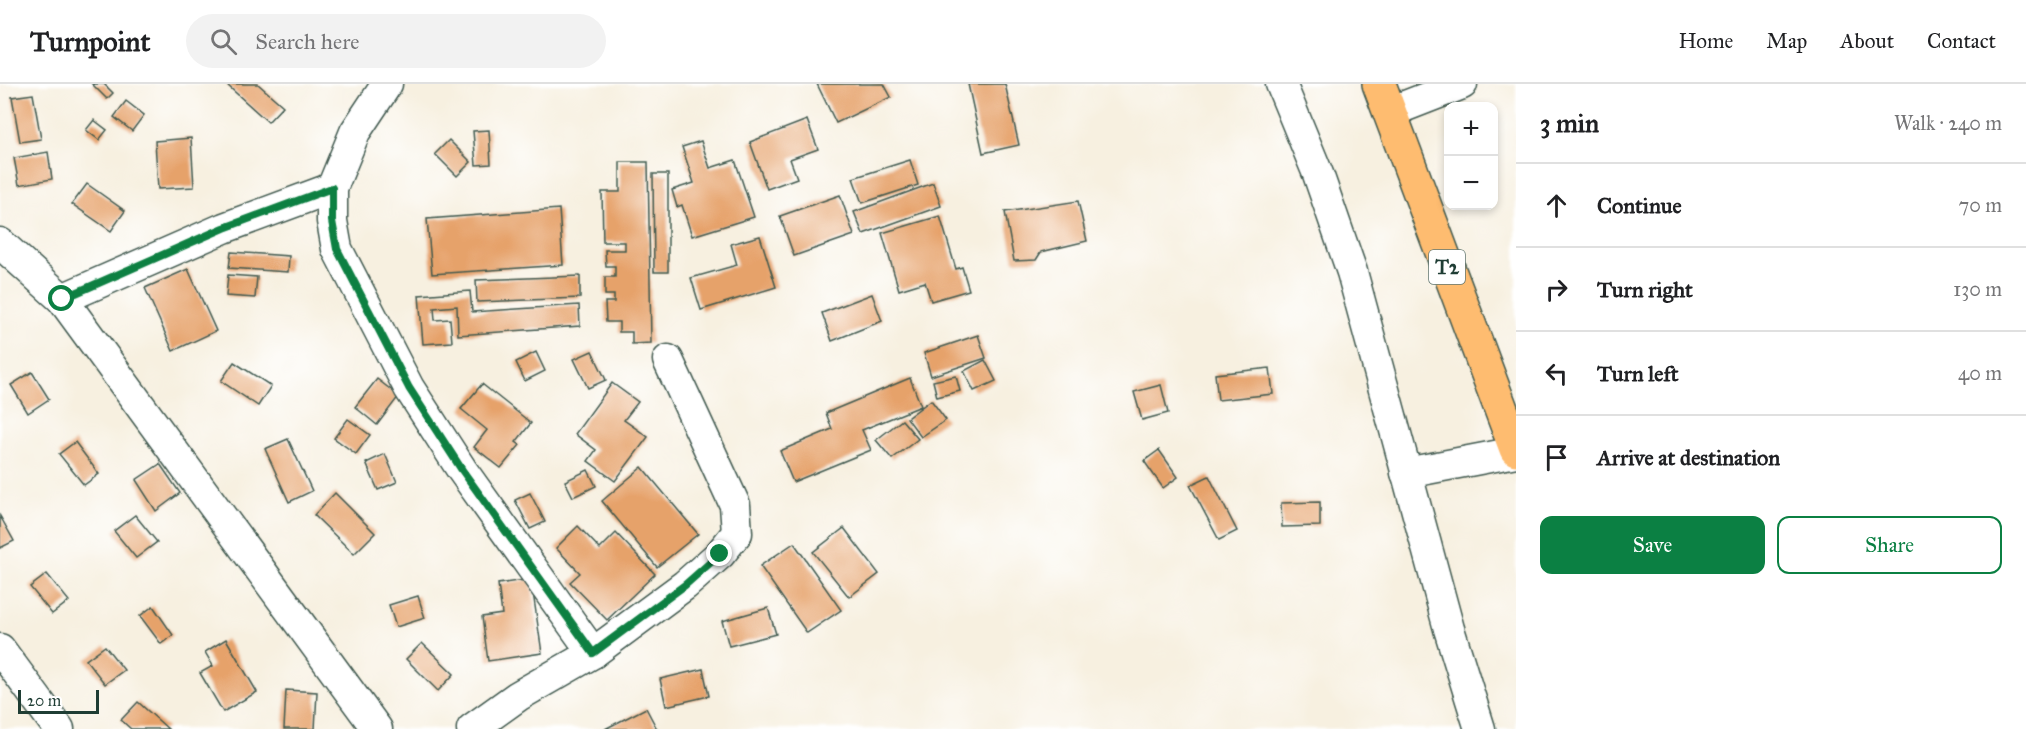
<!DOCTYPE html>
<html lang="en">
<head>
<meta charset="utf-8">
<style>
	:root { --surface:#fff; --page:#f2f2f2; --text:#202124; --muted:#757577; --line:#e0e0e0; --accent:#0b8043 }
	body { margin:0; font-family:"IM FELL Great Primer",serif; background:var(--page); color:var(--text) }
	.controls { position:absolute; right:18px; top:18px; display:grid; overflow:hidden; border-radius:12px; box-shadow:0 3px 9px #0003 }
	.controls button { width:54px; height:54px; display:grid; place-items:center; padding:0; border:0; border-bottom:2px solid var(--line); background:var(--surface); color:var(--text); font:30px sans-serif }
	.scale { position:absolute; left:18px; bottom:15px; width:81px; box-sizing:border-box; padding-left:6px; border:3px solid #1f3d34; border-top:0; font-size:16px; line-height:21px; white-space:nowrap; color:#1f3d34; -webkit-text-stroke:4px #fff; paint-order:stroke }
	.stop { position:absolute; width:18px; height:18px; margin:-14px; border:4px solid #0b8043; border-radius:50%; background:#fff }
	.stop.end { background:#0b8043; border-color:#fff; box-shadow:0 2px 6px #0008 }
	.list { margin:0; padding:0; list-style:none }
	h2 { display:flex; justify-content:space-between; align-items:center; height:78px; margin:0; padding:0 24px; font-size:26px }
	h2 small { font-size:20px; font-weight:400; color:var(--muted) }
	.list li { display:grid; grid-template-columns:39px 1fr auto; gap:18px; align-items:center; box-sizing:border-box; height:84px; padding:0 24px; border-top:2px solid var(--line) }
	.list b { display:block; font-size:22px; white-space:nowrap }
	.list em { font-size:20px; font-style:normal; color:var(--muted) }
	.actions { display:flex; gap:12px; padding:18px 24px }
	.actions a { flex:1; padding:14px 0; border:2px solid var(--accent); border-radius:12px; text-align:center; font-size:21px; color:var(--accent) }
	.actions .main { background:var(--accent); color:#fff }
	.icon { flex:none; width:33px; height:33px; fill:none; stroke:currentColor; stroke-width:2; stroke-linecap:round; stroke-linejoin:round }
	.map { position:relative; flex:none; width:1516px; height:645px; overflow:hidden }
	header { display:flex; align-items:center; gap:36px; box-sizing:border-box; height:84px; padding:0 30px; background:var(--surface); border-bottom:2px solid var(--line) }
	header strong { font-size:28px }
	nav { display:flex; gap:33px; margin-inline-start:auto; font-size:21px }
	.search { width:420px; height:54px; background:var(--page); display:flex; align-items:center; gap:15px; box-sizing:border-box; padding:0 21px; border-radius:33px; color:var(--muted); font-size:22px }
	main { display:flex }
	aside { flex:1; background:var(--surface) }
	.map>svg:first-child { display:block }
	.building { fill:#e6a26b }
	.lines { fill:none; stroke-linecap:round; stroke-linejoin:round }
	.minor-casing { stroke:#3f584e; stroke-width:33 }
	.trunk-casing { stroke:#3f584e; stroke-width:36 }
	.minor { stroke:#fff; stroke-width:30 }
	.trunk { stroke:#febc70; stroke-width:33 }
	.route { stroke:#0b8043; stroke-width:8 }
	.labels { text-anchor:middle; stroke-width:5; stroke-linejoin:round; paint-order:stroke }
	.shield { fill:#fff; stroke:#627771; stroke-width:1.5 }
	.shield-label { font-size:20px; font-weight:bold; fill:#1f3d34 }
</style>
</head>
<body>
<header>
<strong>Turnpoint</strong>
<div class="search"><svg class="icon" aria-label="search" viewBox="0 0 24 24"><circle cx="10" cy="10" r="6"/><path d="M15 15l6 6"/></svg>Search here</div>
<nav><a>Home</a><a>Map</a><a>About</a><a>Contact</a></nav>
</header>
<main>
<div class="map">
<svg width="1516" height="645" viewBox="0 0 1516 645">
	<rect width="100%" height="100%" fill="#fff"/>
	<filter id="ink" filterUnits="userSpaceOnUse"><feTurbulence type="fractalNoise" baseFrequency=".0167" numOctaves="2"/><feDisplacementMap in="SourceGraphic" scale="12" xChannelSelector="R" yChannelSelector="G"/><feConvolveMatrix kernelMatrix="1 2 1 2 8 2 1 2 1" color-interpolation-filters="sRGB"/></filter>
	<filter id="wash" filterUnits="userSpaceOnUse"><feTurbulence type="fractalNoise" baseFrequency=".008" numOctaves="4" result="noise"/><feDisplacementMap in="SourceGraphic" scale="24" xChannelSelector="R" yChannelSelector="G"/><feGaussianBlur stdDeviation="1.35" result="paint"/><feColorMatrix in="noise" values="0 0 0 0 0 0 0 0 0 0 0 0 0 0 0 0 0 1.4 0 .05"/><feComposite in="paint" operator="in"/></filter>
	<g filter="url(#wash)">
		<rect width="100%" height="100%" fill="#f7f0e0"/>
		<g id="blocks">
			<g class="building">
				<polygon points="92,0 104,0 113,9 107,15"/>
				<polygon points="226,0 258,0 283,22 268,38"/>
				<polygon points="817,0 884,0 891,13 836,39"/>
				<polygon points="968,0 1005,0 1019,61 983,69"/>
				<polygon points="33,10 41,55 20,58 12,13"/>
				<polygon points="126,17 144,31 132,47 114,33"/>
				<polygon points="94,36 107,46 99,56 86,46"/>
				<polygon points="807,36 818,65 790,75 797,94 767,105 750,58"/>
				<polygon points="489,46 491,80 476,81 473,47"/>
				<polygon points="191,54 194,103 158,105 155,57"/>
				<polygon points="449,56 471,78 457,92 435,70"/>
				<polygon points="701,57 710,84 735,76 754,133 692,152 682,121 677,123 672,106 694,99 682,63"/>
				<polygon points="48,68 52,95 19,101 14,74"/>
				<polygon points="910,76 918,101 862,119 853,94"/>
				<polygon points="620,78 648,78 651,259 632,260 632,248 619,248 619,238 606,238 605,218 614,218 614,211 605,211 605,193 615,193 615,182 606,182 605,166 625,166 625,158 603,158 602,108 620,108"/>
				<polygon points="653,90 668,90 668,188 654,188"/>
				<polygon points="933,99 941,122 863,150 854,128"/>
				<polygon points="87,100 125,127 111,147 72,120"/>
				<polygon points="840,111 854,151 794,172 780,132"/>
				<polygon points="1078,117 1087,157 1041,168 1036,176 1014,177 1005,128"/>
				<polygon points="559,125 563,181 432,190 427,135"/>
				<polygon points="940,132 956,185 962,183 969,206 931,217 925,198 899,206 882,149"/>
				<polygon points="760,152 776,203 701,226 691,194 737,181 731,160"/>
				<polygon points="231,168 289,172 288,188 229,184"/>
				<polygon points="188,185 216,247 173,267 145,204"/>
				<polygon points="228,191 257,193 255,214 226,212"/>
				<polygon points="580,192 580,214 477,218 476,196"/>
				<polygon points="470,207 472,228 579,221 580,242 458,251 457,222 434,224 435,236 450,235 452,258 423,260 419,211"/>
				<polygon points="872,210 882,237 832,257 822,229"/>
				<polygon points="978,251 986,274 931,292 924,269"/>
				<polygon points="592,267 606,296 588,304 574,275"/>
				<polygon points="536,268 545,287 525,297 516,278"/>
				<polygon points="985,276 996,297 974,307 964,287"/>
				<polygon points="234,278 271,302 258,322 221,297"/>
				<polygon points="1270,284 1273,310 1218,316 1215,290"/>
				<polygon points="32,288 49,315 28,329 11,301"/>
				<polygon points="956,292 960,307 937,313 933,297"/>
				<polygon points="910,294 921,322 862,346 871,366 793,398 780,367 832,345 826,329"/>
				<polygon points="377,295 399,312 377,341 355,323"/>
				<polygon points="612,299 638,318 624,336 648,353 615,397 588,377 596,366 575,350"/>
				<polygon points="482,300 531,339 516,358 520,361 501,384 474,363 487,346 461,325"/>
				<polygon points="1161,301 1168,329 1142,336 1134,308"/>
				<polygon points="931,316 946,336 921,353 907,334"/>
				<polygon points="348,335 370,351 356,370 334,354"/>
				<polygon points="902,336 918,355 892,375 876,356"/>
				<polygon points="288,355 312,407 289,418 265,365"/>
				<polygon points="75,358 99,390 84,401 59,370"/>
				<polygon points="1159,366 1178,393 1163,404 1144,377"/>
				<polygon points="385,370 397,398 378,406 366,379"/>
				<polygon points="160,380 180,409 156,427 136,396"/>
				<polygon points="642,383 698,450 657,483 602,417"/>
				<polygon points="588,386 596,402 573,413 565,397"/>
				<polygon points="1209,392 1237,447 1219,456 1190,401"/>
				<polygon points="335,409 375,449 354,470 314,431"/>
				<polygon points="530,409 545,438 530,445 515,416"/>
				<polygon points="1320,418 1320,442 1282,443 1281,419"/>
				<polygon points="135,431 157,458 136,474 114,447"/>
				<polygon points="0,432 14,457 0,464"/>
				<polygon points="578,442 600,465 616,449 655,490 607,536 570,498 580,489 556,464"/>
				<polygon points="844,444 879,490 849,513 813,468"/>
				<polygon points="794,459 841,526 807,549 760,482"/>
				<polygon points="47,490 69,517 52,530 30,503"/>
				<polygon points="531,495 542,569 488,577 482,533 502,530 498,500"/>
				<polygon points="418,512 425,534 396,543 389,521"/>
				<polygon points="153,522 173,551 161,560 140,532"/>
				<polygon points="768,524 776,550 729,562 722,537"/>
				<polygon points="226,555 257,608 223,628 200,589 213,582 205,568"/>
				<polygon points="422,559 454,590 438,607 406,575"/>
				<polygon points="105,562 124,586 105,600 86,576"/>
				<polygon points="703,585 709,612 666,622 660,595"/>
				<polygon points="286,606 317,608 315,645 284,645"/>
				<polygon points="138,618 168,645 131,645 121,636"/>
				<polygon points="646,624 657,645 605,645"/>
			</g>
		</g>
	</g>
	<g filter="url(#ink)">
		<use href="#blocks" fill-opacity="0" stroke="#3f584e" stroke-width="1.5"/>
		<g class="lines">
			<defs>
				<g id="minor">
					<polyline points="387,0 355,48 332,104 332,137 337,165 409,304 462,386 593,569"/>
					<polyline points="1281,0 1318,90 1352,188 1449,545 1480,645"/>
					<polyline points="1390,28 1462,0"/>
					<polyline points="0,159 62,215 377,645"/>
					<polyline points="62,215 224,144 332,104"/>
					<polyline points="1406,389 1516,368"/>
					<polyline points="0,565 59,645"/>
					<polyline points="472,645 518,612 593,569 685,501 720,470 737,449 735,421 668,276"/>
				</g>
				<polyline id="trunk" points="1379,0 1516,365"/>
			</defs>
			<use href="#minor" class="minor-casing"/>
			<use href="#trunk" class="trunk-casing"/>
			<use href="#minor" class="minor"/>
			<use href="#trunk" class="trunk"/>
		</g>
	</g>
	<g class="lines" filter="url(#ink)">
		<polyline class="route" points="62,215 224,144 332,104 332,137 337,165 409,304 462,386 593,569 685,501 720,470"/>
	</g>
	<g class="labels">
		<rect class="shield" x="1429" y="166" width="36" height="34" rx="4.5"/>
		<g class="shield-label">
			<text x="1447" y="190">T2</text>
		</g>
	</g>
</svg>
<div class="controls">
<button>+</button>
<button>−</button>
</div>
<div class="scale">20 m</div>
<div class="stop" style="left:62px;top:215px"></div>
<div class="stop end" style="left:720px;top:470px"></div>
</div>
<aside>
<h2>3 min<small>Walk · 240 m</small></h2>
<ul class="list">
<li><svg class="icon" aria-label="ahead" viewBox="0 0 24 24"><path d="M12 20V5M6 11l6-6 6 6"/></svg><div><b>Continue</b></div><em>70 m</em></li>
<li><svg class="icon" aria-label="right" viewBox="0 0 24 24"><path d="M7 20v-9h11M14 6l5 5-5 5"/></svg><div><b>Turn right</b></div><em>130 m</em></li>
<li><svg class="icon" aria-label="left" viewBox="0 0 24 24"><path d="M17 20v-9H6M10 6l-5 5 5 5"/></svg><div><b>Turn left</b></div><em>40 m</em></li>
<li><svg class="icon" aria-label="arrive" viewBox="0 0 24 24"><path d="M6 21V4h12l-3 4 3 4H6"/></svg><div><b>Arrive at destination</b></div></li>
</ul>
<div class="actions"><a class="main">Save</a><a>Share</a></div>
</aside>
</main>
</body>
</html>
